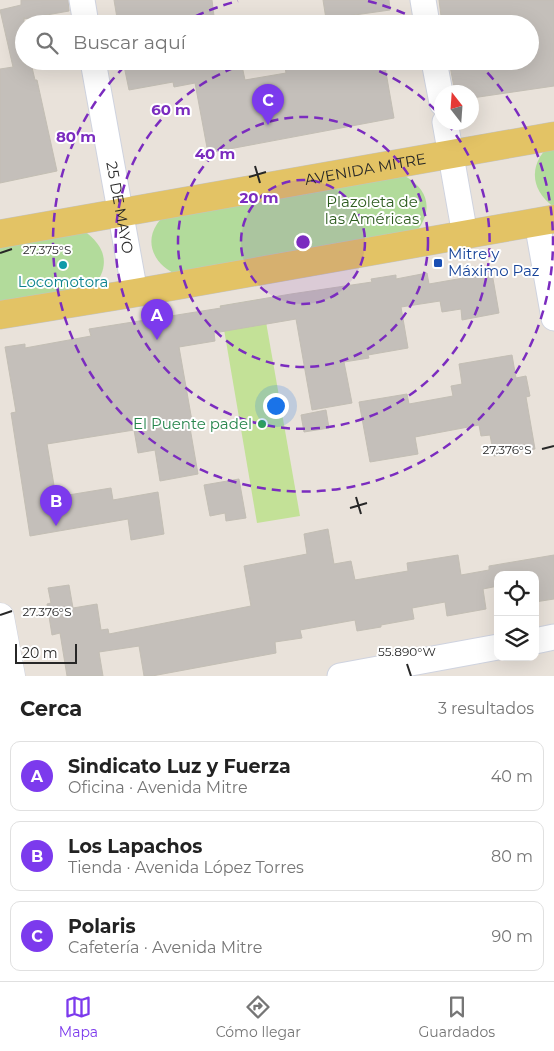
<!DOCTYPE html>
<html lang="es">
<head>
<meta charset="utf-8">
<style>
	:root { --surface:#fff; --page:#f6f6f6; --text:#222; --muted:#767676; --line:#e0e0e0; --accent:#7c3aed }
	body { margin:0; font-family:Montserrat,sans-serif; background:var(--page); color:var(--text) }
	.controls { position:absolute; right:15px; bottom:15px; display:grid; overflow:hidden; border-radius:10px; box-shadow:0 5px 20px #0002 }
	.controls button { width:45px; height:45px; display:grid; place-items:center; padding:0; border:0; border-bottom:1px solid var(--line); background:var(--surface); color:var(--text); font:25px sans-serif }
	.compass { position:absolute; left:434px; top:85px; width:45px; height:45px; border-radius:50%; background:var(--surface); box-shadow:0 5px 20px #0002; rotate:343deg }
	.scale { position:absolute; left:15px; bottom:12px; width:62px; box-sizing:border-box; padding-left:5px; border:2px solid #272727; border-top:0; font-size:14px; line-height:18px; white-space:nowrap; color:#272727; -webkit-text-stroke:4px #fff; paint-order:stroke }
	.you { position:absolute; left:275px; top:405px; width:18px; height:18px; margin:-12px; border:4px solid #fff; border-radius:50%; background:#1a73e8; box-shadow:0 0 0 8px #1a73e833 }
	.badge { display:grid; place-items:center; width:32px; height:32px; border-radius:50%; background:var(--accent); color:#fff; font-size:16px; font-weight:700 }
	.pin { position:absolute; translate:-50% -41px; filter:drop-shadow(0 1px 2px #0008) }
	.pin::after { content:''; position:absolute; top:26px; width:18px; height:15px; background:inherit; clip-path:polygon(0 0,100% 0,50% 100%) }
	.list { margin:0; padding:0; list-style:none }
	h2 { display:flex; justify-content:space-between; align-items:center; height:65px; margin:0; padding:0 20px; font-size:21px }
	h2 small { font-size:16px; font-weight:400; color:var(--muted) }
	.list li { display:grid; grid-template-columns:32px 1fr auto; gap:15px; align-items:center; box-sizing:border-box; height:70px; margin:0 10px 10px; padding:0 10px; border:1px solid var(--line); border-radius:10px }
	.list b { display:block; font-size:19px; white-space:nowrap }
	.list p { margin:0; font-size:16px; white-space:nowrap; color:var(--muted) }
	.list em { font-size:16px; font-style:normal; color:var(--muted) }
	.icon { flex:none; width:28px; height:28px; fill:none; stroke:currentColor; stroke-width:2; stroke-linecap:round; stroke-linejoin:round }
	.map { position:relative; flex:none; width:554px; height:676px; overflow:hidden }
	.search { position:absolute; background:var(--surface); box-shadow:0 5px 20px #0002; left:15px; right:15px; top:15px; height:55px; display:flex; align-items:center; gap:12px; box-sizing:border-box; padding:0 18px; border-radius:28px; color:var(--muted); font-size:19px }
	.sheet { height:305px; background:var(--surface) }
	nav { display:flex; justify-content:space-around; align-items:center; box-sizing:border-box; height:70px; border-top:1px solid var(--line); background:var(--surface); font-size:14px; color:var(--muted) }
	nav a { display:grid; justify-items:center; gap:2px }
	nav .on { color:var(--accent) }
	.map>svg:first-child { display:block }
	.green { fill:#b2db9b }
	.pitch { fill:#c3e197 }
	.building { fill:#c4bfba; stroke:#c3beb4 }
	.lines { fill:none; stroke-linecap:round; stroke-linejoin:round }
	.street-casing { stroke:#cfd3df; stroke-width:27 }
	.secondary-casing { stroke:#cfd3df; stroke-width:29 }
	.primary-casing { stroke:#c3c3c3; stroke-width:29 }
	.street { stroke:#fff; stroke-width:25 }
	.secondary { stroke:#fff; stroke-width:28 }
	.primary { stroke:#e3c365; stroke-width:28 }
	.ticks { fill:none; stroke:#272727; stroke-width:2 }
	.ring { fill:none; stroke:#7b2cbf; stroke-width:2.5; stroke-dasharray:9 6 }
	.transit-dot { fill:#1a4fb4; stroke:#fff; stroke-width:2 }
	.culture-dot { fill:#0f9aa8; stroke:#fff; stroke-width:2 }
	.leisure-dot { fill:#2e9e5b; stroke:#fff; stroke-width:2 }
	.labels { text-anchor:middle; stroke-width:4; stroke-linejoin:round; paint-order:stroke }
	.street-label { font-size:15px; fill:#272727; stroke:#fff }
	.park-label { font-size:15px; fill:#2d5c1f; stroke:#fff }
	.transit-label { font-size:15px; fill:#164399; stroke:#fff; text-anchor:start }
	.culture-label { font-size:15px; fill:#0d838f; stroke:#fff }
	.leisure-label { font-size:15px; fill:#27864d; stroke:#fff; text-anchor:end }
	.ticks-label { font-size:12px; text-anchor:middle; fill:#272727; stroke:#fff; stroke-width:4; stroke-linejoin:round; paint-order:stroke }
	.centre { fill:#7b2cbf; stroke:#fff; stroke-width:2.5 }
	.ring-label { font-size:15px; text-anchor:middle; font-weight:bold; fill:#7b2cbf; stroke:#fff; stroke-width:4; stroke-linejoin:round; paint-order:stroke }
</style>
</head>
<body>
<div class="map">
<svg width="554" height="676" viewBox="0 0 554 676">
	<rect width="100%" height="100%" fill="#e9e2da"/>
	<g class="green">
		<path d="M554,142V207C528,189 529,160 554,142Z"/>
		<path d="M405,176C429,190 433,210 417,231L178,275C157,267 143,245 157,224C160,219 165,216 169,212Z"/>
		<path d="M84,231C107,247 111,268 91,289L0,309V243Z"/>
	</g>
	<polygon class="pitch" points="262,299 300,516 257,523 220,306"/>
	<g class="building">
		<polygon points="21,0 68,0 69,11 24,19 24,17 24,64 31,63 35,80 37,80 57,171 0,183 0,69 13,67 0,10 21,5"/>
		<polygon points="114,0 212,0 215,24 118,24"/>
		<polygon points="323,0 389,0 390,10 326,19"/>
		<polygon points="439,0 554,0 554,86 472,98 472,92 455,92 449,61 530,61 530,24 442,24"/>
		<polygon points="123,61 241,61 245,80 286,73 285,67 310,61 384,61 394,118 208,153 195,83 174,87 173,82 129,90"/>
		<polygon points="427,273 429,284 492,273 499,313 462,320 461,309 442,312 440,301 401,307 408,348 368,355 369,358 344,362 352,403 312,410 296,319 214,333 215,341 179,347 192,421 189,422 198,474 160,481 155,450 138,453 134,430 47,444 56,497 111,488 113,500 158,492 164,534 131,540 128,519 30,536 11,413 16,412 5,347 25,344 25,348 91,336 89,329 221,308 220,306 291,294 372,282 371,279 396,275 396,279"/>
		<polygon points="512,355 516,378 526,376 530,396 526,397 535,449 494,456 490,435 481,436 479,425 415,437 418,454 370,462 359,402 407,394 409,404 453,396 451,386 462,384 459,364"/>
		<polygon points="326,410 329,428 304,432 301,415"/>
		<polygon points="239,479 246,518 226,521 225,513 210,516 204,485"/>
		<polygon points="328,529 334,564 351,561 355,580 408,571 407,563 458,555 461,575 489,570 489,566 554,555 554,599 535,602 535,575 498,575 498,586 483,589 486,609 447,616 445,602 412,608 414,619 381,625 381,627 357,631 355,620 300,630 302,638 275,642 276,653 152,676 144,676 139,646 99,652 103,676 67,676 60,633 52,635 47,604 51,603 48,588 69,585 73,608 97,604 101,630 108,629 109,634 251,606 244,566 307,554 304,534"/>
	</g>
	<g class="lines">
		<defs>
			<g id="street">
				<polyline points="82,0 86,24"/>
				<polyline points="423,0 427,24"/>
				<path id="s1" d="M93,61L135,293"/>
				<polyline points="434,61 442,103"/>
				<polyline points="445,122 465,235"/>
				<polyline points="537,222 554,318"/>
				<polyline points="535,641 554,637"/>
				<polyline points="340,676 498,647"/>
			</g>
			<polyline id="secondary" points="0,617 11,676"/>
			<g id="primary">
				<path id="s2" d="M0,234L554,136"/>
				<polyline points="0,315 135,293 554,219"/>
			</g>
		</defs>
		<use href="#street" class="street-casing"/>
		<use href="#secondary" class="secondary-casing"/>
		<use href="#primary" class="primary-casing"/>
		<use href="#street" class="street"/>
		<use href="#secondary" class="secondary"/>
		<use href="#primary" class="primary"/>
	</g>
	<path class="ticks" d="M255,166L260,183M249,177L266,172M0,253L12,249M542,449L554,446M356,497L361,514M350,508L367,503M0,615L12,611M407,664L411,676"/>
	<circle cx="303" cy="242" r="62" fill="#7b2cbf" fill-opacity=".12"/>
	<g class="ring">
		<circle cx="303" cy="242" r="62"/>
		<circle cx="303" cy="242" r="125"/>
		<path d="M351 61A187 187 0 0 1 441 116M447 123A187 187 0 1 1 255 61"/>
		<path d="M182 23A250 250 0 0 1 238 1M368 1A250 250 0 0 1 424 23M477 62A250 250 0 1 1 129 62"/>
	</g>
	<rect class="transit-dot" x="433" y="258" width="10" height="10" rx="2.5"/>
	<circle class="culture-dot" cx="63" cy="265" r="5"/>
	<circle class="leisure-dot" cx="262" cy="424" r="5"/>
	<g class="labels">
		<g class="street-label">
			<text dy="5" stroke="none"><textPath href="#s2" startOffset="371">AVENIDA MITRE</textPath></text>
			<text dy="5" stroke="none"><textPath href="#s1" startOffset="149">25 DE MAYO</textPath></text>
		</g>
		<g class="park-label">
			<text x="372" y="207">Plazoleta de<tspan x="372" dy="17">las Américas</tspan></text>
		</g>
		<g class="transit-label">
			<text x="448" y="259">Mitre y<tspan x="448" dy="17">Máximo Paz</tspan></text>
		</g>
		<g class="culture-label">
			<text x="63" y="287">Locomotora</text>
		</g>
		<g class="leisure-label">
			<text x="252" y="429">El Puente padel</text>
		</g>
	</g>
	<g class="ticks-label">
		<text x="47" y="254">27.375°S</text>
		<text x="507" y="454">27.376°S</text>
		<text x="47" y="616">27.376°S</text>
		<text x="407" y="656">55.890°W</text>
	</g>
	<circle cx="303" cy="242" r="8" class="centre"/>
	<g class="ring-label">
		<text x="171" y="115">60 m</text>
		<text x="76" y="142">80 m</text>
		<text x="215" y="159">40 m</text>
		<text x="259" y="203">20 m</text>
	</g>
</svg>
<div class="controls">
<button><svg class="icon" aria-label="locate" viewBox="0 0 24 24"><circle cx="12" cy="12" r="6"/><path d="M12 2v4M12 18v4M2 12h4M18 12h4"/></svg></button>
<button><svg class="icon" aria-label="layers" viewBox="0 0 24 24"><path d="M12 4l9 5-9 5-9-5zM3 14l9 5 9-5"/></svg></button>
</div>
<svg class="compass" viewBox="-18 -18 36 36"><path d="M0-13l5 13h-10z" fill="#e53935"/><path d="M0 13l5-13h-10z" fill="#767676"/></svg>
<div class="scale">20 m</div>
<div class="you"></div>
<div class="pin badge" style="left:157px;top:340px">A</div>
<div class="pin badge" style="left:56px;top:526px">B</div>
<div class="pin badge" style="left:268px;top:125px">C</div>
<div class="search"><svg class="icon" aria-label="search" viewBox="0 0 24 24"><circle cx="10" cy="10" r="6"/><path d="M15 15l6 6"/></svg>Buscar aquí</div>
</div>
<section class="sheet">
<h2>Cerca<small>3 resultados</small></h2>
<ul class="list">
<li><span class="badge">A</span><div><b>Sindicato Luz y Fuerza</b><p>Oficina · Avenida Mitre</p></div><em>40 m</em></li>
<li><span class="badge">B</span><div><b>Los Lapachos</b><p>Tienda · Avenida López Torres</p></div><em>80 m</em></li>
<li><span class="badge">C</span><div><b>Polaris</b><p>Cafetería · Avenida Mitre</p></div><em>90 m</em></li>
</ul>
</section>
<nav>
<a class="on"><svg class="icon" aria-label="map" viewBox="0 0 24 24"><path d="M3 6l6-2 6 2 6-2v14l-6 2-6-2-6 2zM9 4v14M15 6v14"/></svg>Mapa</a>
<a><svg class="icon" aria-label="directions" viewBox="0 0 24 24"><path d="M12 3l9 9-9 9-9-9zM9 14v-3h6M13 9l2 2-2 2"/></svg>Cómo llegar</a>
<a><svg class="icon" aria-label="saved" viewBox="0 0 24 24"><path d="M7 4h10v16l-5-4-5 4z"/></svg>Guardados</a>
</nav>
</body>
</html>
